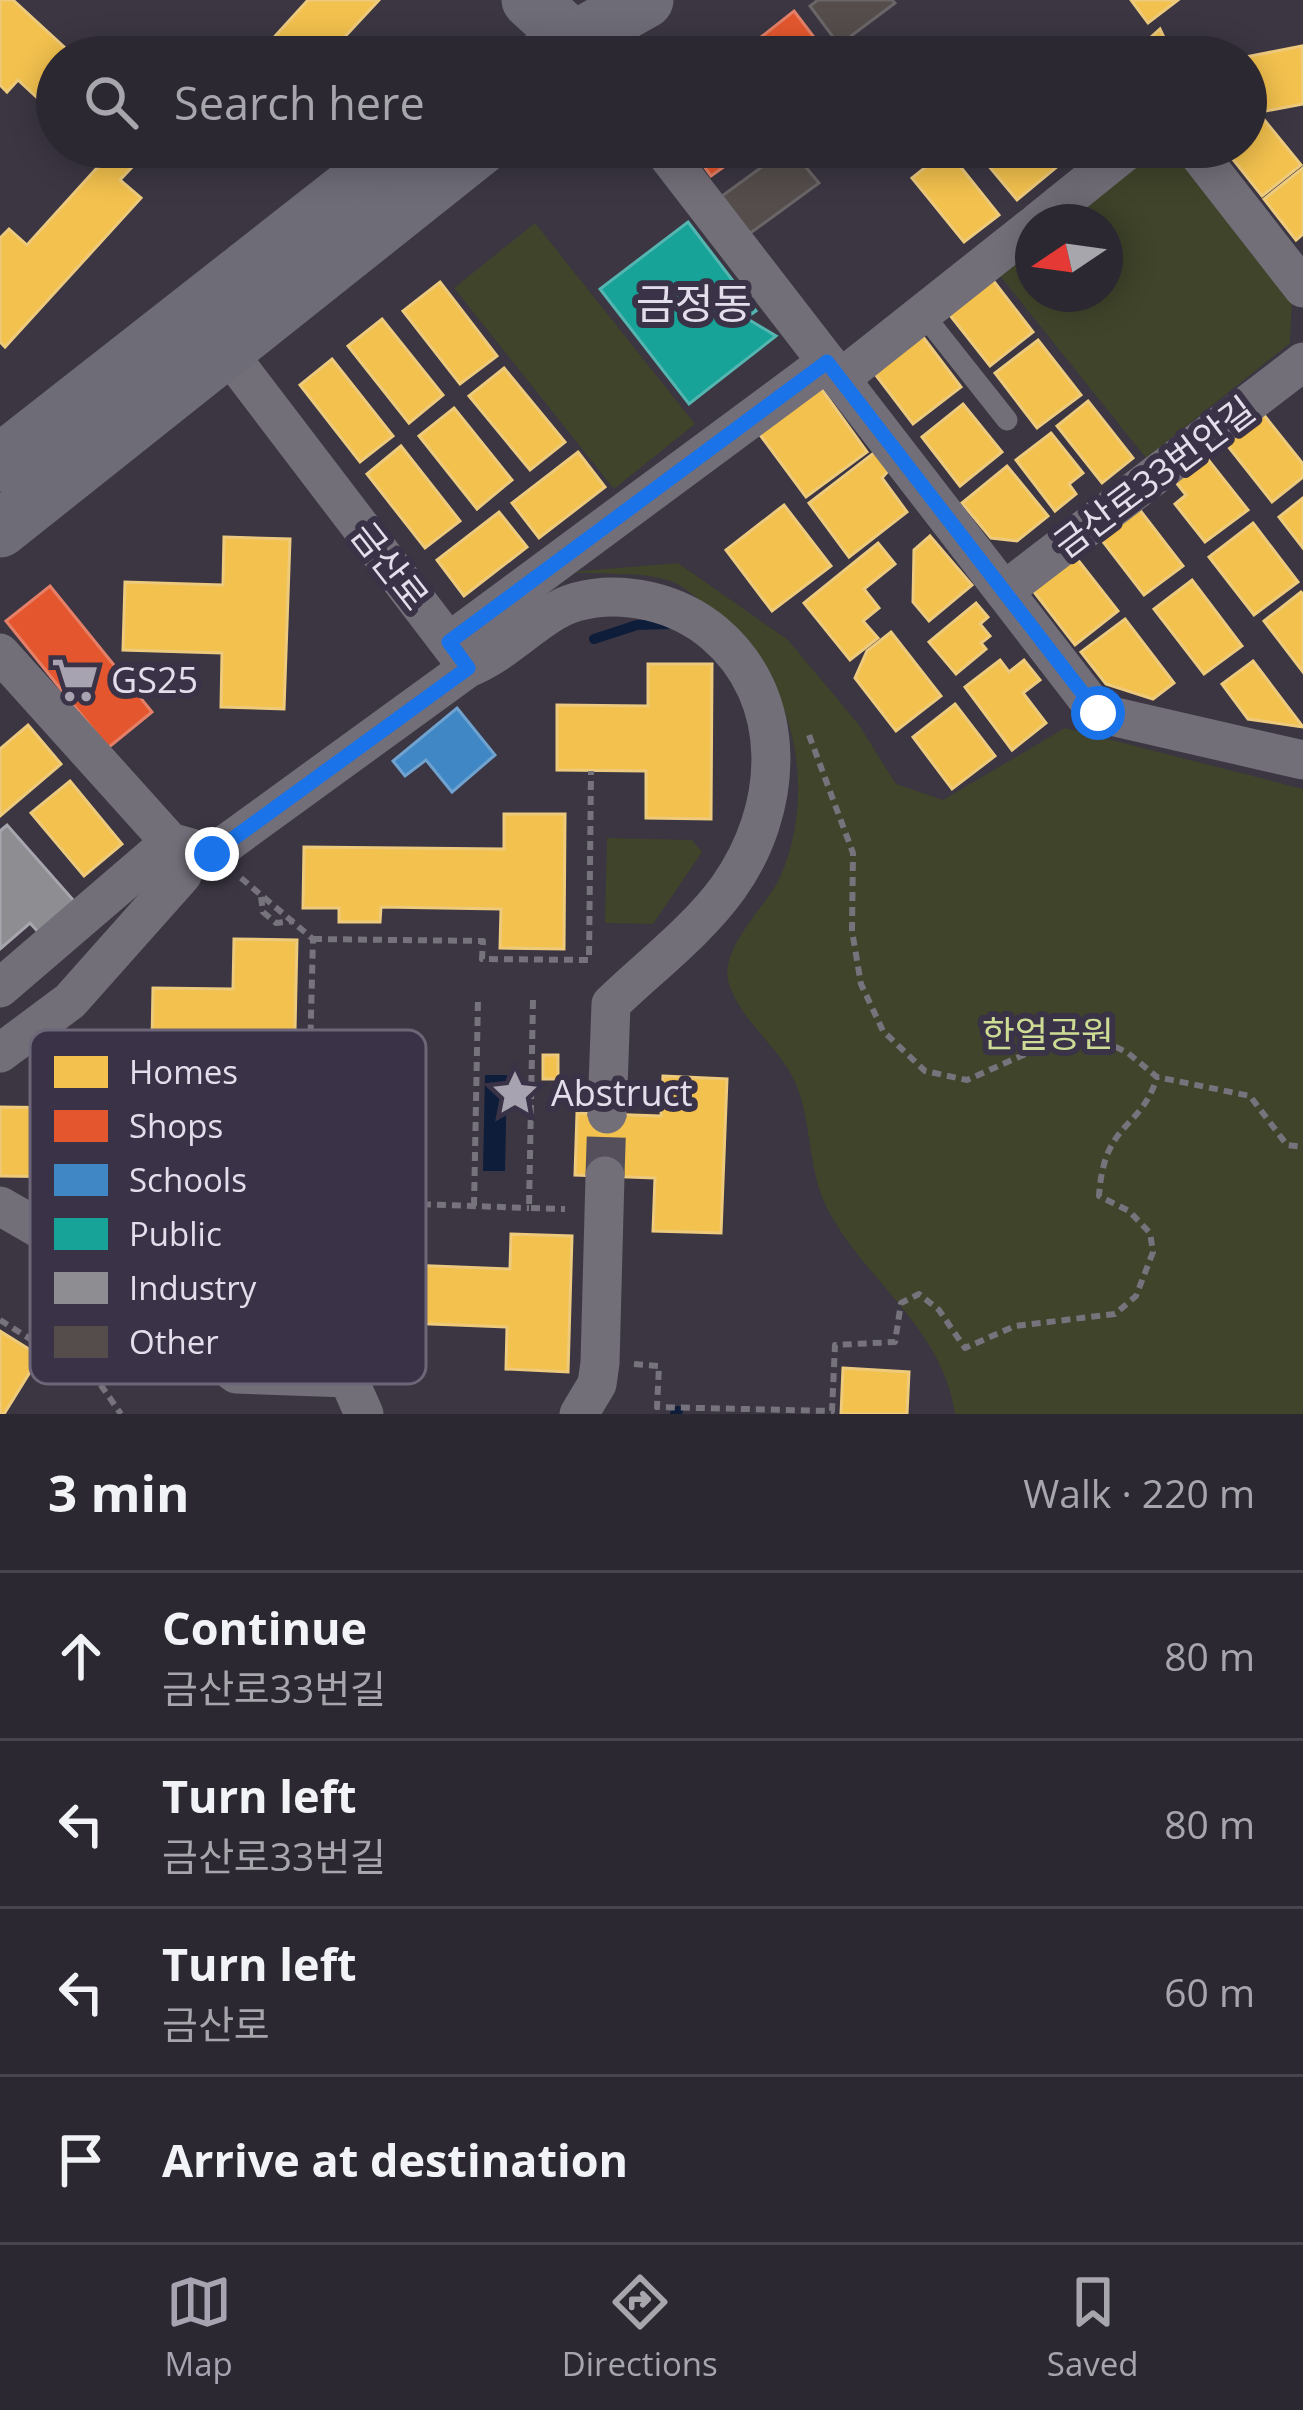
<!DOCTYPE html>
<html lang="en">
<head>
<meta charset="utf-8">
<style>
	:root { --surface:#2c2832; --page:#34303a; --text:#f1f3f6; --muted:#a6a6ac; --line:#48444d; --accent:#a8a3b0 }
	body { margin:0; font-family:"Open Sans","Noto Sans KR",sans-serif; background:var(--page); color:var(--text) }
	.compass { position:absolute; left:1015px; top:204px; width:108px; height:108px; border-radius:50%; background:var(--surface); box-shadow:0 6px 30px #0003; rotate:257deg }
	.stop { position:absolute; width:36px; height:36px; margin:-27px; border:9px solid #1a73e8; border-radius:50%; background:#fff }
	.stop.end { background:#1a73e8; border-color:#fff; box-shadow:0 3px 12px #0008 }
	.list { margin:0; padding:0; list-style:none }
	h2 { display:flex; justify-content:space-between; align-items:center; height:156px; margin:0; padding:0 48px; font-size:51px }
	h2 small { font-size:39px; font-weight:400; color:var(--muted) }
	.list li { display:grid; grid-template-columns:78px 1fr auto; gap:36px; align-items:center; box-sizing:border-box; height:168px; padding:0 48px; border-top:3px solid var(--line) }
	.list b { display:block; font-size:45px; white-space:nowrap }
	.list p { margin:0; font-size:39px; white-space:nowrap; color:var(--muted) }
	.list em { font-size:39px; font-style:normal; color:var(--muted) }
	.icon { flex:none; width:66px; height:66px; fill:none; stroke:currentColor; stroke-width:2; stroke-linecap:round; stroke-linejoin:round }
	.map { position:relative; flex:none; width:1303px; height:1414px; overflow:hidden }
	.search { position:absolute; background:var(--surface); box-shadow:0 6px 30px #0003; left:36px; right:36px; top:36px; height:132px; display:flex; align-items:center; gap:30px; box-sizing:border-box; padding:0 42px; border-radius:66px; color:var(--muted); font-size:45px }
	.sheet { height:828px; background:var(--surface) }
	nav { display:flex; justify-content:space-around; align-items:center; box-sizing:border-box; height:168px; border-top:3px solid var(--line); background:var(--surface); font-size:33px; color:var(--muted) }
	nav a { display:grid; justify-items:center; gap:6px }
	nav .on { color:var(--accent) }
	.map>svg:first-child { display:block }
	.green { fill:#3f442a }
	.water { fill:#0d1d3a }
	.homes { fill:#f2c14e; stroke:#eeca7d; stroke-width:3 }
	.shops { fill:#e4572e; stroke:#e48067; stroke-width:3 }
	.schools { fill:#3f88c5; stroke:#70a2d0; stroke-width:3 }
	.public { fill:#17a398; stroke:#54b5b1; stroke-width:3 }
	.industry { fill:#8d8d92; stroke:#a7a5ad; stroke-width:3 }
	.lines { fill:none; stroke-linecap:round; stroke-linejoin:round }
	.stream { stroke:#0d1d3a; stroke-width:10 }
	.building { fill:#544d4c; stroke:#6a6567; stroke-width:3 }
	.street-tunnel { stroke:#544f5b; stroke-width:39; stroke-dasharray:39 20; stroke-linecap:butt }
	.path { stroke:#76737c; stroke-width:6; stroke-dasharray:9 6; stroke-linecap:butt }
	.lane { stroke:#736f79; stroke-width:21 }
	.street { stroke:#736f79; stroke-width:39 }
	.secondary { stroke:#6e6c77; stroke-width:57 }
	.route { stroke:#1a73e8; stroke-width:15 }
	.labels { text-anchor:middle; stroke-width:12; stroke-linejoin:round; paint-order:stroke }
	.street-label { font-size:36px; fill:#e3deeb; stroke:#3a3246 }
	.poi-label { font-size:36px; fill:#e3deeb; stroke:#3a3246; text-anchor:start }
	.park-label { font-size:36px; fill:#cddc95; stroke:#3a3246 }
	.quarter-label { font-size:42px; fill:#e3deeb; stroke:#3a3246 }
	.key { fill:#3a3246; stroke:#6d6678; stroke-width:3 }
	.key-label { font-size:33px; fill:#e3deeb }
</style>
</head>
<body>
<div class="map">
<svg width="1303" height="1414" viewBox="0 0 1303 1414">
	<rect width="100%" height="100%" fill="#3b3642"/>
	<g class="green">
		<polygon points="1153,147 1172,147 1292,298 1290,343 1146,458 997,272 1033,243 1033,294 1105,294 1105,222 1059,222"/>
		<polygon points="535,223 695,424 614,489 454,288"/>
		<path d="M678,563L788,640L859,725L896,784L943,800L1065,728L1303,789V1414H955C942,1326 865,1282 827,1208C806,1166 813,1116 792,1076C775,1044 743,1022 730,987C715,950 767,908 781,875C822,779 787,658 701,601C692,595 681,584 670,581C642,571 600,575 570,572Z"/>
		<polygon points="607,838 692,840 702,852 653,924 605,923"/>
	</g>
	<polygon class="water" points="485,1075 507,1075 505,1171 483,1171"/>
	<g class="homes">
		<polygon points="0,0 13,0 75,57 57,57 57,116 18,80 7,92 0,85"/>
		<polygon points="308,0 379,0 326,57 256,57"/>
		<polygon points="1131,0 1178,0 1148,23"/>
		<polygon points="1160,29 1173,57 1129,57"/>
		<polygon points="1302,46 1303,104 1255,113 1246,57"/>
		<polygon points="1262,117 1301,165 1262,196 1224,148 1246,147 1246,130"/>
		<polygon points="92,147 148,150 120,180 141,198 5,347 0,342 0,238 9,229 27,245 105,159"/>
		<polygon points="1007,147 1073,147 1076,151 1017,200 987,164"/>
		<polygon points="947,150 999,215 964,242 912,178"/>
		<polygon points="1303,168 1303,234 1296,240 1264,199"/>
		<polygon points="992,279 1033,332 990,366 949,314"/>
		<polygon points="440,282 497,356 460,384 403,311"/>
		<polygon points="382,319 443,395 409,423 348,346"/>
		<polygon points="920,333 961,387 913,424 872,370"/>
		<polygon points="1038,340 1081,395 1037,428 995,373"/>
		<polygon points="332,359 393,436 360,462 300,385"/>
		<polygon points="504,368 565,442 530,470 469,396"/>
		<polygon points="820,387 867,452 806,497 758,432"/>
		<polygon points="1088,401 1133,458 1102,483 1057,426"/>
		<polygon points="963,404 1002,452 960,486 922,437"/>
		<polygon points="454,408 512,480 477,509 419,436"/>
		<polygon points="1260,410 1303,464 1303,477 1272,502 1223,440"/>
		<polygon points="1051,433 1083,473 1069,484 1076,494 1055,511 1016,460"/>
		<polygon points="401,446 460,521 425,548 367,474"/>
		<polygon points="578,452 605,487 539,538 512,503"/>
		<polygon points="875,452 889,470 882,478 907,512 849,557 809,503"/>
		<polygon points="1206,457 1248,510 1205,542 1175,504 1186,495 1175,481"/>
		<polygon points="1007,466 1048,516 1017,541 991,538 962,503"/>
		<polygon points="1303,498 1303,548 1279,517"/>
		<polygon points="784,505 831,566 772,611 726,550"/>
		<polygon points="1139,509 1183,566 1144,595 1101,539"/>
		<polygon points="499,512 527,547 464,596 437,560"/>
		<polygon points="1253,523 1298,582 1254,615 1209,557"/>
		<polygon points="930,536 972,585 929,621 913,602 914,550"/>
		<polygon points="224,537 290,539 284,709 221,707 222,653 123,650 125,582 223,585"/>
		<polygon points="878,543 895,564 864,589 879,608 863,621 878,638 850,660 804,603"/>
		<polygon points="1074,555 1118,611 1075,645 1031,588"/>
		<polygon points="1192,580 1242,646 1204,674 1154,609"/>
		<polygon points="1301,592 1303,594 1303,672 1264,621"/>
		<polygon points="976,603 988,617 980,624 990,636 981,643 986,649 956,674 929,642"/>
		<polygon points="1125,619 1174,683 1153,699 1106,684 1081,652"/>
		<polygon points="891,632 941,696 896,731 855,678 867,651"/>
		<polygon points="1000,660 1009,672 1024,660 1040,680 1023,693 1046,723 1012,750 965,687"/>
		<polygon points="1253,661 1303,727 1248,719 1222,684"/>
		<polygon points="648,664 712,664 711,819 646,818 646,771 557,770 557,705 648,706"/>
		<polygon points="955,704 995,756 952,789 913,737"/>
		<polygon points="28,725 61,764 0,816 0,749"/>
		<polygon points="70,781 122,844 84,876 31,813"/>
		<polygon points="504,814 565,814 564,949 500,948 501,909 381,907 380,922 339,922 339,908 303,908 304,847 504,849"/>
		<polygon points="234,939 297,940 294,1076 230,1074 231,1043 152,1041 153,988 233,989"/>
		<rect x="543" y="1055" width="15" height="24"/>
		<polygon points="75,1075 145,1077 142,1217 74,1216 74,1177 0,1176 0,1107 75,1108"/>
		<polygon points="663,1076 727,1079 721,1233 653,1231 655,1178 575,1175 577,1113 661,1116"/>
		<polygon points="511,1234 572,1236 568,1372 506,1369 507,1327 304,1319 307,1261 510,1269"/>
		<polygon points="0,1331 40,1356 4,1414 0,1414"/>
		<polygon points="843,1368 909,1372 907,1414 841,1414"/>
	</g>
	<g class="shops">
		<polygon points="794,11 829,57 761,57 751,45"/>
		<polygon points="690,147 737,147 742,154 711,176"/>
		<polygon points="50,586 152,712 108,748 6,621"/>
	</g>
	<polygon class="schools" points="457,708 495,755 452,792 426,760 405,776 393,761"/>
	<polygon class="public" points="688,222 756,311 746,318 776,336 689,404 600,289"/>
	<polygon class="industry" points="7,825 75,902 39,933 30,923 0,949 0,831"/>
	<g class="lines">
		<g class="stream">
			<polyline points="594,639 637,625 668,624"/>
			<polyline points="675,1414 678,1411"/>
		</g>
	</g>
	<g class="building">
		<polygon points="818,0 892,0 895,3 839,45 810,6"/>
		<polygon points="789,147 819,183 749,234 722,196"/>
	</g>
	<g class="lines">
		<polyline class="street-tunnel" points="605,1176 607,1114"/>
		<g class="path">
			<polyline points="809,735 853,853 852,931 861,984 883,1031 925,1071 967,1080 1057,1040 1094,1036 1128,1053 1157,1077 1250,1096 1287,1145 1303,1147"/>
			<polyline points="241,878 313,939 309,1093 160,1087 158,1205 244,1209"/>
			<polyline points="261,897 263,912 276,923 294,921"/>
			<polyline points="313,939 483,941 482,959 589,960 591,771"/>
			<polyline points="533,1000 529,1208 565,1209"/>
			<polyline points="302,1200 529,1208"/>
			<polyline points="474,1206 478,998"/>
			<polyline points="0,1320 98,1381 121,1414"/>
			<path d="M634,1364L659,1366L657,1407L832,1411L835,1345L895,1342L901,1303L919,1294L939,1310L965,1348L1015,1326L1115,1314L1136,1296L1153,1252L1150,1233L1129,1211L1099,1196C1104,1120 1141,1131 1157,1077"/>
		</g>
		<polyline class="lane" points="923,314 1007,420"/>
		<g class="street">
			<polyline points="661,147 1098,713 1303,760"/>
			<polyline points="1193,147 1303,288"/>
			<polyline points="1038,222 1131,147"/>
			<polyline points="225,349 465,664"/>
			<polyline points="840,379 1033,226"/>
			<polyline points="1004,591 1303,362"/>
			<polyline points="449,642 827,362"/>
			<polyline points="0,653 170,842 182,875 70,1001 0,1053"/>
			<path d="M0,988L170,842L212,854L468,668C509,652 540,612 576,602C622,589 677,602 714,633C791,698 784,810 728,888C697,931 648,968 611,1004L607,1114"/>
			<polyline points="0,1206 80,1252 236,1374 348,1378 364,1414"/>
			<polyline points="579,1414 597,1384 600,1363 605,1176"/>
		</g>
		<g class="secondary">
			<polyline points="530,0 576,42"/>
			<polyline points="544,57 645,0"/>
			<polyline points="0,463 403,147"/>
			<polyline points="0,529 480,147"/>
		</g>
	</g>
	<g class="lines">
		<polyline class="route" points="212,854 468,668 449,642 827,362 1098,713"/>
	</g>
	<defs>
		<symbol id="supermarket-bare" viewBox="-9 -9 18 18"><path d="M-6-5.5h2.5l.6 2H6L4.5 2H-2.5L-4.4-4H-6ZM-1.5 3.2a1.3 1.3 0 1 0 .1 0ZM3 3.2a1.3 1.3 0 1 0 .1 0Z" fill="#a8a3b0" stroke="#3a3246" stroke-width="2.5" paint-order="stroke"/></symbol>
		<symbol id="sight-bare" viewBox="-9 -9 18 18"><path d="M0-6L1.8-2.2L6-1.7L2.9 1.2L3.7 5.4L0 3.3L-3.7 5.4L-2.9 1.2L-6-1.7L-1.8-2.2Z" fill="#a8a3b0" stroke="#3a3246" stroke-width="2.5" paint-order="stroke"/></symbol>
	</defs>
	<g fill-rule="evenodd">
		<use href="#supermarket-bare" x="42" y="647" width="66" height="66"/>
		<use href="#sight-bare" x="482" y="1060" width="66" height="66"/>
	</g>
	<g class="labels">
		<g class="street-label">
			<text transform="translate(1154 477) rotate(-37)" y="13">금산로33번안길</text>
			<text transform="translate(390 566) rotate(52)" y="13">금산로</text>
		</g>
		<g class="poi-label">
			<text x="111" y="693">GS25</text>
			<text x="551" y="1106">Abstruct</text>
		</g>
		<g class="park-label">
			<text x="1048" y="1047">한얼공원</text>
		</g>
		<g class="quarter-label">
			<text x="694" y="319">금정동</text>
		</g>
	</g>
	<rect x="30" y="1030" width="396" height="354" rx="18" class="key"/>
	<rect x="54" y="1056" width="54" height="32" fill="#f2c14e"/>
	<rect x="54" y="1110" width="54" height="32" fill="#e4572e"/>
	<rect x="54" y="1164" width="54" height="32" fill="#3f88c5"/>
	<rect x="54" y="1218" width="54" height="32" fill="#17a398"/>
	<rect x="54" y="1272" width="54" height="32" fill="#8d8d92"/>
	<rect x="54" y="1326" width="54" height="32" fill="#544d4c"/>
	<g class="key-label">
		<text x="129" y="1084">Homes</text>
		<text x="129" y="1138">Shops</text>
		<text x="129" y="1192">Schools</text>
		<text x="129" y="1246">Public</text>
		<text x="129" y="1300">Industry</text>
		<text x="129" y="1354">Other</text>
	</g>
</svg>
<svg class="compass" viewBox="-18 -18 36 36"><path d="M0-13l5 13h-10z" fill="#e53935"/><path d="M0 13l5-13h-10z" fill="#a6a6ac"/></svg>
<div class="stop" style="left:1098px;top:713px"></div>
<div class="stop end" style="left:212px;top:854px"></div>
<div class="search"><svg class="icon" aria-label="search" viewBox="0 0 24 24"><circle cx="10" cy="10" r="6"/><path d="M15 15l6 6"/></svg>Search here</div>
</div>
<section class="sheet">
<h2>3 min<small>Walk · 220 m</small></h2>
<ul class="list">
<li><svg class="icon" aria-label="ahead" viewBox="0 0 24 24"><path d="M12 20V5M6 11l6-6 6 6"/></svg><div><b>Continue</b><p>금산로33번길</p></div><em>80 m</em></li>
<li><svg class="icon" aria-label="left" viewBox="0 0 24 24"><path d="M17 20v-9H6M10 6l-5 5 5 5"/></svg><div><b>Turn left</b><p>금산로33번길</p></div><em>80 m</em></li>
<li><svg class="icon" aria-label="left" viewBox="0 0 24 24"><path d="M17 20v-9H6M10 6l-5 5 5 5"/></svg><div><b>Turn left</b><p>금산로</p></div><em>60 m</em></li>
<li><svg class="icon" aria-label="arrive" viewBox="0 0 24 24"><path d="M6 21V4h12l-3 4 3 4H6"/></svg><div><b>Arrive at destination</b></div></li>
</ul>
</section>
<nav>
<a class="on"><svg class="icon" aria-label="map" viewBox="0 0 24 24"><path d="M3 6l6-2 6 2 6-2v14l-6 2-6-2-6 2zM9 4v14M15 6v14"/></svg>Map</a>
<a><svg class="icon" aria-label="directions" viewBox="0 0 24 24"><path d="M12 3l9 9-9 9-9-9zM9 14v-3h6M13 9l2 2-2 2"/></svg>Directions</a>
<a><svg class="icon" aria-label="saved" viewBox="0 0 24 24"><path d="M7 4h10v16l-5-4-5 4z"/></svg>Saved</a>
</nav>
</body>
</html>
